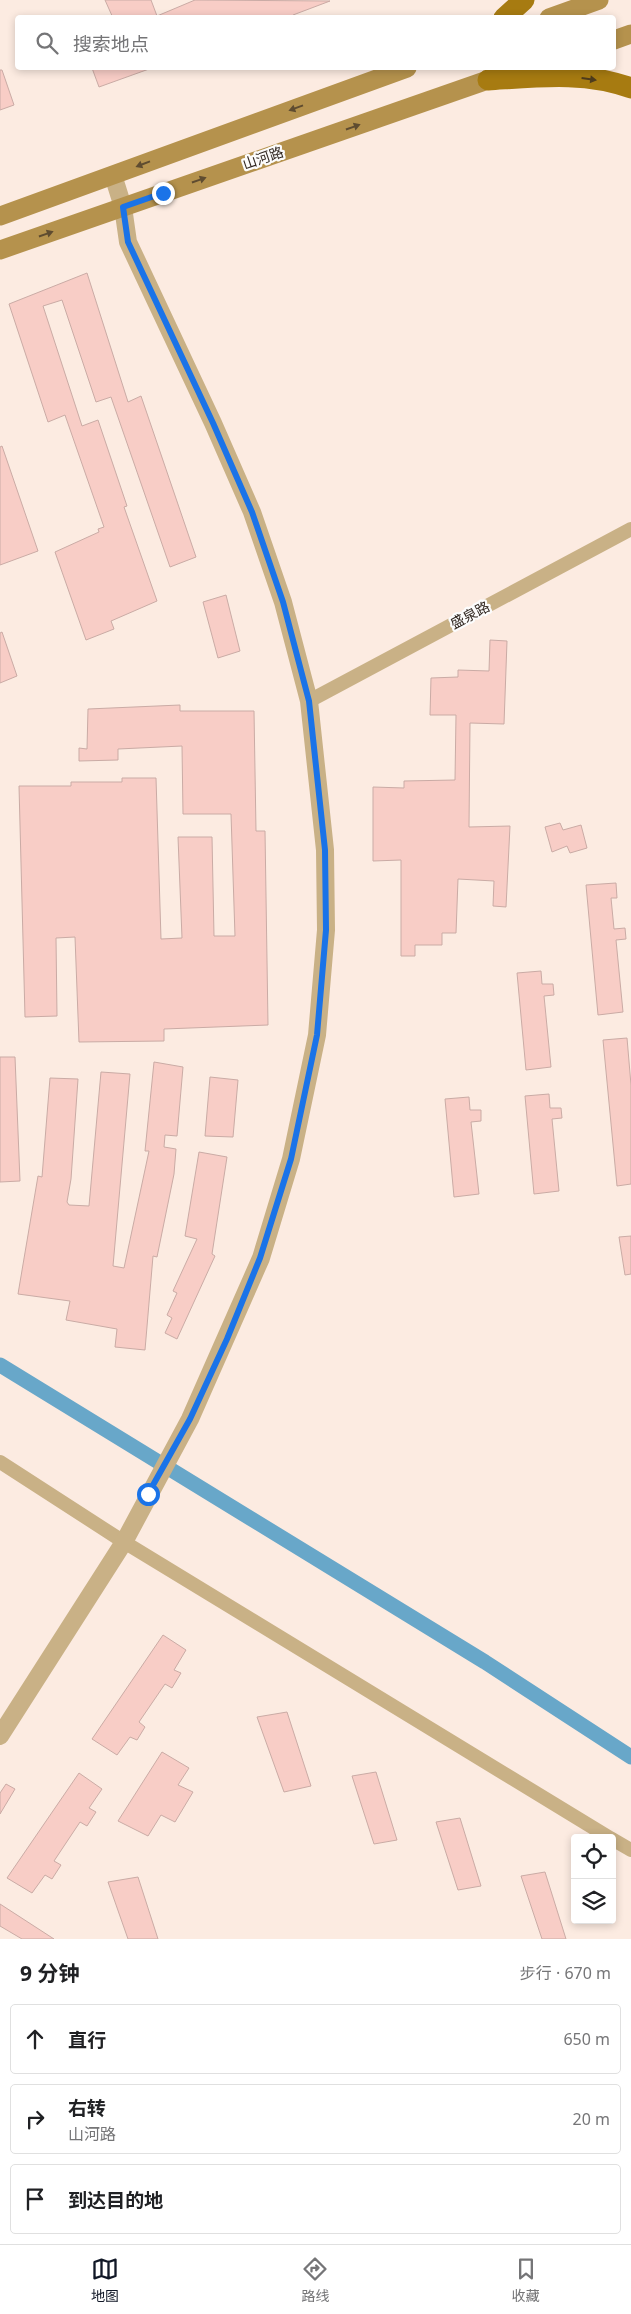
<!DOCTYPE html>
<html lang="zh">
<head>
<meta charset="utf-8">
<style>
	:root { --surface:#fff; --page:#f2f2f2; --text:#202124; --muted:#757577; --line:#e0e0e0; --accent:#111827 }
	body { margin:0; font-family:"Noto Sans","Noto Sans SC",sans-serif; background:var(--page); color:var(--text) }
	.controls { position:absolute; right:15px; bottom:15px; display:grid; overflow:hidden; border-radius:5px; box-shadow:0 2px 8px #0003 }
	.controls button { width:45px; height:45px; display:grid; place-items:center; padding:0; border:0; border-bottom:1px solid var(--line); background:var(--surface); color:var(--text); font:25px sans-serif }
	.stop { position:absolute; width:15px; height:15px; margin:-11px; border:4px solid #1a73e8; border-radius:50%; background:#fff }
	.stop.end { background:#1a73e8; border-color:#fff; box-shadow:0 1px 5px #0008 }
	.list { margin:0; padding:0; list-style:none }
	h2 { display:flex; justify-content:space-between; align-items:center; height:65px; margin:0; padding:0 20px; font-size:21px }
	h2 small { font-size:16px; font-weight:400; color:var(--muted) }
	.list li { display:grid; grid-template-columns:32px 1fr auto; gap:15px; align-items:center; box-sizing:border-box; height:70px; margin:0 10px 10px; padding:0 10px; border:1px solid var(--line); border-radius:5px }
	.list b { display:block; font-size:19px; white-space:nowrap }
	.list p { margin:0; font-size:16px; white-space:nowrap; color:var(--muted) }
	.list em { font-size:16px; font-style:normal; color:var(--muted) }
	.icon { flex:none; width:28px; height:28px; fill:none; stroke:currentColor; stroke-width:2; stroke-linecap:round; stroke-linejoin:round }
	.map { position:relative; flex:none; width:631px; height:1939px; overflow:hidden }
	.search { position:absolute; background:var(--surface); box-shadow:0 2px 8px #0003; left:15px; right:15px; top:15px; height:55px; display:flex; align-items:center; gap:12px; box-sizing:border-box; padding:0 18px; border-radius:5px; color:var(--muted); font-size:19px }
	.sheet { height:305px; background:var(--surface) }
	nav { display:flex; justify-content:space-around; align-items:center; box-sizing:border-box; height:70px; border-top:1px solid var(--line); background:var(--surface); font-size:14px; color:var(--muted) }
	nav a { display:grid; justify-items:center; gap:2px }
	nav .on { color:var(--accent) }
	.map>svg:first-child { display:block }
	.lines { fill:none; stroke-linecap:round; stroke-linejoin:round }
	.canal { stroke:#68a7c9; stroke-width:15 }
	.building { fill:#f8cdc6; stroke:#caaba5 }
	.minor { stroke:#c9b186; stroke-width:14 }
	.tertiary { stroke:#c9b186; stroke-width:18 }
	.secondary { stroke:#b5924d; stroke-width:19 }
	.primary { stroke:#a77b11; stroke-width:21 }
	.oneway { fill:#4e3c1d }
	.oneway2 { fill:#5f4c30 }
	.route { stroke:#1a73e8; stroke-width:6 }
	.labels { text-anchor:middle; stroke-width:4.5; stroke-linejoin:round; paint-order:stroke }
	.street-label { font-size:14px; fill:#312721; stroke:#fcfcfc }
</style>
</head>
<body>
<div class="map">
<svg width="631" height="1939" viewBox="0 0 631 1939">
	<rect width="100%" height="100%" fill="#fcebe1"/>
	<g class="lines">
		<polyline class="canal" points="0,1365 485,1662 631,1757"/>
	</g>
	<g class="building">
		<polygon points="105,0 151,0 157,16 195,0 330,1 293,15 294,18 113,18"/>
		<polygon points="92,68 149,68 149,69 99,87"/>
		<polygon points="0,70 2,70 14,105 0,110"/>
		<polygon points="87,273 128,402 141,396 196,557 170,567 111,397 96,402 62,300 43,306 82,426 98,420 127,506 124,507 157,601 111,621 114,629 86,640 55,552 99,532 98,529 104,527 65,415 48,422 9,304"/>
		<polygon points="2,446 38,551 0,565 0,447"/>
		<polygon points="226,595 240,651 218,658 203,602"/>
		<polygon points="2,632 17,676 0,683 0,633"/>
		<polygon points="490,640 507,641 504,724 470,723 469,827 510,826 506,907 493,906 494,881 458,879 456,933 442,933 442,945 415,945 415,956 401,956 401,860 373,861 373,787 404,788 404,781 455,780 456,715 430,715 431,678 458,677 458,670 489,671"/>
		<polygon points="180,705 180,711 254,711 256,831 265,831 268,1025 164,1029 164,1041 79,1042 75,937 56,938 57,1016 25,1017 19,786 71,786 71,782 122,782 122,778 156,778 161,939 182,938 178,837 212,837 214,936 235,936 231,814 183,814 182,746 118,749 118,760 79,761 79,748 87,749 88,709"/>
		<polygon points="560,823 563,830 581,825 587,848 570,853 567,846 552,852 545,827"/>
		<polygon points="616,883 617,898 611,898 614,929 625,928 626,939 616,940 623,1012 598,1015 586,885"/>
		<polygon points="541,971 542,984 553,984 554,995 544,996 551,1067 526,1070 517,973"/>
		<polygon points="627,1038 631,1085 631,1184 617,1186 603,1040"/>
		<polygon points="0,1057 15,1057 20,1181 0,1182"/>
		<polygon points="154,1062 183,1067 177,1136 165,1135 164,1147 176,1149 174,1174 157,1257 153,1256 145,1350 115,1347 117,1329 66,1320 70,1301 18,1294 38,1176 42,1177 50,1078 78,1079 71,1179 67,1202 69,1205 89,1206 101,1072 130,1074 113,1266 124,1268 149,1151 145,1151"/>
		<polygon points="210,1077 238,1080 233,1137 205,1136"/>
		<polygon points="549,1094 550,1108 561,1108 562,1118 552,1119 559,1191 534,1194 525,1096"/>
		<polygon points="469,1097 470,1110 481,1110 481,1121 471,1122 479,1194 454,1197 445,1099"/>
		<polygon points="199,1152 227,1157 212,1254 215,1256 177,1339 165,1333 172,1318 167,1315 177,1293 173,1291 197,1239 185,1236"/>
		<polygon points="631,1236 631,1274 625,1275 619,1237"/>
		<polygon points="163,1635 186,1650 174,1670 181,1673 172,1688 165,1684 139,1722 145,1727 137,1740 130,1737 117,1755 92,1739"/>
		<polygon points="287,1712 311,1786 284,1792 257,1717"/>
		<polygon points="162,1752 189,1768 178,1785 193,1792 175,1822 161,1815 148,1836 118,1821"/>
		<polygon points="376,1772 397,1840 374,1844 352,1776"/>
		<polygon points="79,1773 102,1789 89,1808 96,1812 87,1826 80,1822 54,1861 61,1865 52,1879 45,1875 32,1893 7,1878"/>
		<polygon points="6,1784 15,1789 0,1814 0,1793"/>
		<polygon points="460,1818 481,1886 458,1890 436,1822"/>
		<polygon points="545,1872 566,1939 542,1939 521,1876"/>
		<polygon points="138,1877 158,1939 128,1939 108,1882"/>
		<polygon points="0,1904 54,1939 22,1939 0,1926"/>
	</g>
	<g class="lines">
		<g class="minor">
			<polyline points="309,701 631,529"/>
			<polyline points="0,1462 124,1542 610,1838"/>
			<polyline points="612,1839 631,1850"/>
		</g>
		<polyline class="tertiary" points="0,1736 124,1542 190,1419 261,1258 291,1159 317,1035 326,930 325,850 309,701 283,602 252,512 213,423 128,242 123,207 113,175"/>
		<g class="secondary">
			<polyline points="549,18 599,0"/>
			<polyline points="614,40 631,34"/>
			<polyline points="0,216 407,68"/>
			<polyline points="0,250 502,75"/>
		</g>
		<g class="primary">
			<polyline points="504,18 524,0"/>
			<path d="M488,80C536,77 585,71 631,88"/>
		</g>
	</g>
	<defs><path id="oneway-solid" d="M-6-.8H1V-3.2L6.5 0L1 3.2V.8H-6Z" transform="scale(1.25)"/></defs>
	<use class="oneway" href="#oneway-solid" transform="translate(589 79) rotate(8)"/>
	<g class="oneway2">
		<use href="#oneway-solid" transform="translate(296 108) rotate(160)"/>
		<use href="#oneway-solid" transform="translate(353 127) rotate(-19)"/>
		<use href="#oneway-solid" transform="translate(143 164) rotate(159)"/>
		<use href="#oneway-solid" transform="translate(199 180) rotate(-19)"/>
		<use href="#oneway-solid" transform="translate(46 234) rotate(-19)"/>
	</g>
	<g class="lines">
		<polyline class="route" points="148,1494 190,1419 227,1339 260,1258 291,1159 317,1035 326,930 325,850 309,701 283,602 252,512 213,423 128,242 123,207 163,193"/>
	</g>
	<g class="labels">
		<g class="street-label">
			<text transform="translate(263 158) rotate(-19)" y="5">山河路</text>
			<text transform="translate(470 615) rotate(-28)" y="5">盛泉路</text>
		</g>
	</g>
</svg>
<div class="controls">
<button><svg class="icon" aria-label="locate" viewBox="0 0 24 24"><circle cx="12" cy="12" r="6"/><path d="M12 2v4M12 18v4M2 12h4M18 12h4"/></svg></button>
<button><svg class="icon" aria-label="layers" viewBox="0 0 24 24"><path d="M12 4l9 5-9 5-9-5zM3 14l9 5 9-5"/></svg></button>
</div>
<div class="stop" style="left:148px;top:1494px"></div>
<div class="stop end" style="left:163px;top:193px"></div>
<div class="search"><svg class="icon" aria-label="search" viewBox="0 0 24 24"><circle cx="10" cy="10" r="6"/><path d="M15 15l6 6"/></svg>搜索地点</div>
</div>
<section class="sheet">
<h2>9 分钟<small>步行 · 670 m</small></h2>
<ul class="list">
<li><svg class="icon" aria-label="ahead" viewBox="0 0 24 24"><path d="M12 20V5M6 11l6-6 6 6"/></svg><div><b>直行</b></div><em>650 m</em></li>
<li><svg class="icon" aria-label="right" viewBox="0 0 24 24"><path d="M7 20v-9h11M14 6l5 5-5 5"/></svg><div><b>右转</b><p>山河路</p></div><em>20 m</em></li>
<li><svg class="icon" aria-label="arrive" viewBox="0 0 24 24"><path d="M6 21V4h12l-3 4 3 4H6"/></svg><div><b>到达目的地</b></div></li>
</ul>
</section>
<nav>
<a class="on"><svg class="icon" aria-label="map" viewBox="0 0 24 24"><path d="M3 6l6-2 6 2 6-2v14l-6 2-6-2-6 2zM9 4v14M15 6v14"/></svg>地图</a>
<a><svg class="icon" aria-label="directions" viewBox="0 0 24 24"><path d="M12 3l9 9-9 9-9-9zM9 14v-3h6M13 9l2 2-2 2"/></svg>路线</a>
<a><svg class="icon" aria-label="saved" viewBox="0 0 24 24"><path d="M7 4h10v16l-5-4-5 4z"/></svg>收藏</a>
</nav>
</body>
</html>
